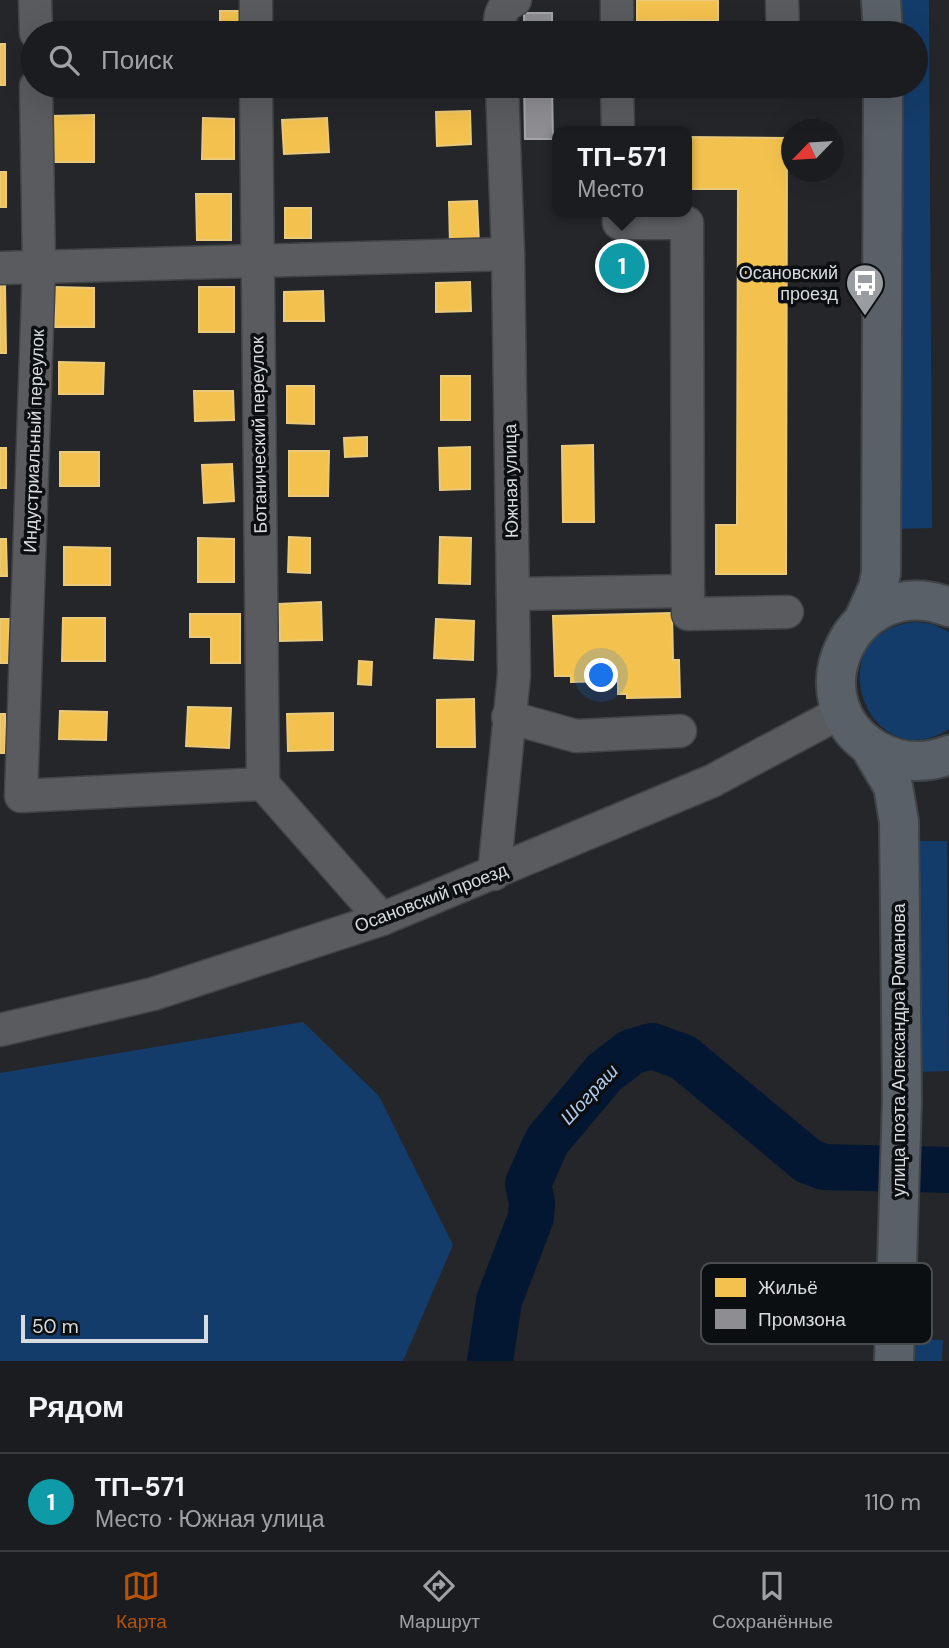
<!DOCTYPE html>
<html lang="ru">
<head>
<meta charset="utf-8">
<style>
	:root { --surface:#1b1c1f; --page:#28292c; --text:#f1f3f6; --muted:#a0a1a4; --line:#393a3d; --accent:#b45309 }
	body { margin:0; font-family:"DM Sans",sans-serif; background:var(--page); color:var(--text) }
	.compass { position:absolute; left:781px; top:119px; width:63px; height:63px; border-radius:50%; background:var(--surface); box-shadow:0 7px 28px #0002; rotate:245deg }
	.scale { position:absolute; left:21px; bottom:18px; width:187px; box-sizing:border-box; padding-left:7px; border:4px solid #d8dbe0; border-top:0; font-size:19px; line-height:24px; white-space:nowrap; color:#d8dbe0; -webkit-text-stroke:5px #0c0f11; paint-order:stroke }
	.you { position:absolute; left:602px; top:676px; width:24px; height:24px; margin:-18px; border:5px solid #fff; border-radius:50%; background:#1a73e8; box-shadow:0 0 0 10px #1a73e833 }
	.badge { display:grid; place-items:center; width:46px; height:46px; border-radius:50%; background:var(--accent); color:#fff; font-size:23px; font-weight:700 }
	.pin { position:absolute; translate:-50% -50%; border:4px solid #fff; box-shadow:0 2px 7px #0006 }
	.popup { position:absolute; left:552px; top:126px; width:140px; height:91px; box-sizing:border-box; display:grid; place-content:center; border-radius:14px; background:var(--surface); filter:drop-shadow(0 2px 5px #0005); font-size:23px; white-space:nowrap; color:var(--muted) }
	.popup b { font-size:26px; color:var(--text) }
	.popup::after { content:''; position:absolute; left:50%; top:100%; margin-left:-14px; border:14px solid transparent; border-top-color:var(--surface) }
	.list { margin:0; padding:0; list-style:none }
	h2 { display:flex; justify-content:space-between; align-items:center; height:91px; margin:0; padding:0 28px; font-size:30px }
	h2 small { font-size:23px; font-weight:400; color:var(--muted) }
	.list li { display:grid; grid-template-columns:46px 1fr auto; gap:21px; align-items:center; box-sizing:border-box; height:98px; padding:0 28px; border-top:2px solid var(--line) }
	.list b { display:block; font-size:26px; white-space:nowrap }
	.list p { margin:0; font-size:23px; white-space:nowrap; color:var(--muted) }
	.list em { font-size:23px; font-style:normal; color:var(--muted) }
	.icon { flex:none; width:38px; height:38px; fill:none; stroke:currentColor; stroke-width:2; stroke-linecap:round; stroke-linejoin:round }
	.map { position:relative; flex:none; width:949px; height:1361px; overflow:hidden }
	.search { position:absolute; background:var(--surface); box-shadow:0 7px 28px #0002; left:21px; right:21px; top:21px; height:77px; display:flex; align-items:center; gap:18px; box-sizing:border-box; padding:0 24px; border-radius:38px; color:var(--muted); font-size:26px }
	.sheet { height:189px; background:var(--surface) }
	nav { display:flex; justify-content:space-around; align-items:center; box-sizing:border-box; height:98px; border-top:2px solid var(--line); background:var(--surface); font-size:19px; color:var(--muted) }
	nav a { display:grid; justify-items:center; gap:4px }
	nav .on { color:var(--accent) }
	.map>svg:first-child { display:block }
	.green { fill:#143c6a }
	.homes { fill:#f2c14e; stroke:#eac97a; stroke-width:2 }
	.industry { fill:#8d8d92; stroke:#a4a4a9; stroke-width:2 }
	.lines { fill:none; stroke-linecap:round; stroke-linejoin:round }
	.river { stroke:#031733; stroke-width:46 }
	.minor-casing { stroke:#414447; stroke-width:35 }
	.major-casing { stroke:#414447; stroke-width:42 }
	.minor { stroke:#595b5e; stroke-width:32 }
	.major { stroke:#5a6068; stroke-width:38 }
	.labels { text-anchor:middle; stroke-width:7; stroke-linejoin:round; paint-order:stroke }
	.poi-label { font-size:18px; fill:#d8dbe0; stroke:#0c0f11; text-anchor:end }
	.street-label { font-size:18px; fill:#d8dbe0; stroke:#0c0f11 }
	.water-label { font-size:19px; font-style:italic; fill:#b0ccef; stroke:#0c0f11 }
	.key { fill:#0c0f11; stroke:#494c4f; stroke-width:2 }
	.key-label { font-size:19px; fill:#d8dbe0 }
</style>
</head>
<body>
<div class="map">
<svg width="949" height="1361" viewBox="0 0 949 1361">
	<rect width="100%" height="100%" fill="#242629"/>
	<g class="green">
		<polygon points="893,0 929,0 932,528 895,529 893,86 916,86 916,33 893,33"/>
		<path d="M915,622L932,624L949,632V729C867,781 814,632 915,622Z"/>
		<polygon points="913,841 947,841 949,1071 918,1072"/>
		<polygon points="303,1022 379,1096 453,1245 403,1361 0,1361 0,1073"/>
		<polygon points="912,1339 943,1340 942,1361 911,1361"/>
	</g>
	<g class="homes">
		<polygon points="637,0 718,0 718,20 637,21"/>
		<rect x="220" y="11" width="24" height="15"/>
		<rect x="0" y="44" width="5" height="41"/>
		<polygon points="470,111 471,144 437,146 436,112"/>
		<polygon points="94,115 94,162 52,162 51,116"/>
		<polygon points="203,118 234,119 234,159 202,159"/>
		<polygon points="327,118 329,152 284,154 282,120"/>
		<polygon points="687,137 787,138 786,574 716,574 716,525 737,525 738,189 687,189"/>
		<rect x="0" y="172" width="6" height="35"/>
		<polygon points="196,194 231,194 231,240 197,240"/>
		<polygon points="477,201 479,244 450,245 449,202"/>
		<rect x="285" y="208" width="26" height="30"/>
		<rect x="605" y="254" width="34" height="24"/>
		<polygon points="470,282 471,311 436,312 436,283"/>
		<polygon points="0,286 5,286 6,353 0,353"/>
		<polygon points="55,287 94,288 94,327 55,327"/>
		<rect x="199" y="287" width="35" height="45"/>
		<polygon points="323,291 324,321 284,321 284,292"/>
		<polygon points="59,362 104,363 103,394 59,394"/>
		<rect x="441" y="376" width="29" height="44"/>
		<polygon points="287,386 314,386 314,424 287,423"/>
		<polygon points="194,391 233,391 234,420 195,421"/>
		<polygon points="367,437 367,456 345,457 344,438"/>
		<polygon points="593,445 594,522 563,522 562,446"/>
		<polygon points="470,447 470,489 440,490 439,448"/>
		<rect x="0" y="448" width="6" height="40"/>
		<polygon points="289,451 329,451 328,496 289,496"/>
		<rect x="60" y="452" width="39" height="34"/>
		<polygon points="232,464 234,501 204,503 202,465"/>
		<polygon points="289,537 310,538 310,573 288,572"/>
		<polygon points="440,537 471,538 470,584 439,583"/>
		<polygon points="198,538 234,539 234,582 198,582"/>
		<polygon points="0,539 6,539 7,576 0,576"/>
		<polygon points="64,547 110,548 110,585 64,585"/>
		<polygon points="321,602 322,640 280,641 279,604"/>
		<polygon points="672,613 673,660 679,660 680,697 627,698 627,694 618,694 618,681 571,682 571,676 555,676 553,616"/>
		<polygon points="190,614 240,614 240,663 211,663 211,637 190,637"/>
		<polygon points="63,618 105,618 105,661 62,661"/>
		<rect x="0" y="619" width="9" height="44"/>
		<polygon points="436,619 474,621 473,660 434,658"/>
		<polygon points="359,661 372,662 371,685 358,684"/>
		<polygon points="474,699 475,747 437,747 437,700"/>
		<polygon points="188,707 231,708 229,748 186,746"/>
		<polygon points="60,711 107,712 106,740 59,739"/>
		<polygon points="333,713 333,750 288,751 287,714"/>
		<rect x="0" y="714" width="5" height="39"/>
	</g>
	<g class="industry">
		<rect x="524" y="13" width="28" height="20"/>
		<polygon points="524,86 552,86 553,139 525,139"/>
	</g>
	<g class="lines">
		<polyline class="river" points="490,1361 499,1301 531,1217 532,1202 528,1184 547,1141 604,1073 631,1052 652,1046 683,1057 808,1161 824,1167 949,1170"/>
		<defs>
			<g id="minor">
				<polyline points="35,0 36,33"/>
				<polyline points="256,0 256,33"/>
				<polyline points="782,0 783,33"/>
				<path d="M500,33C499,17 500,7 515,0"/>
				<polyline points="617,33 617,0"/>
				<polyline points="36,86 39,266 21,796 263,784 382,919"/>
				<polyline points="256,86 263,784"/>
				<polyline points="617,86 618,131"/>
				<polyline points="619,212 619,223 687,223 688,614 787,612"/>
				<polyline points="0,268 508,254"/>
				<polyline points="513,594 688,591"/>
				<polyline points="508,717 576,736 680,731"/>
				<polyline points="494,874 514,675 508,254 502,86"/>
				<polyline points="0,1030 153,994 382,919 712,781 843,711"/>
			</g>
			<g id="major">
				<polyline points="881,0 883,33"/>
				<path d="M949,607C854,570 791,700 876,750C899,763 925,764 949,755"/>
				<polyline points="863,621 878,588 881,573 883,86"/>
				<polyline points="870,747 893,786 899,822 902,1100 894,1361"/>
			</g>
		</defs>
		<use href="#minor" class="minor-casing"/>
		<use href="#major" class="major-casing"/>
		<use href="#minor" class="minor"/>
		<use href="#major" class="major"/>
	</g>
	<defs>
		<symbol id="bus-pin" viewBox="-11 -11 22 30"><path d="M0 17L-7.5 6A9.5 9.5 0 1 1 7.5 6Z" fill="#999ca0" stroke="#0c0f11"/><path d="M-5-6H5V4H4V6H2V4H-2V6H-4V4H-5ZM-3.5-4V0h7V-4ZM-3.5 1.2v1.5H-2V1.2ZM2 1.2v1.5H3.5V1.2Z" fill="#fff"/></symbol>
	</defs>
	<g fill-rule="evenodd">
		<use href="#bus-pin" x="843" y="261" width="44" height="60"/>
	</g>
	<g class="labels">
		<g class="poi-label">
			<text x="838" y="279">Осановский<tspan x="838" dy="21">проезд</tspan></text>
		</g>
		<g class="street-label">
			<text transform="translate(259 435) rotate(-91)" y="6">Ботанический переулок</text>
			<text transform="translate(34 441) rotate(-88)" y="6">Индустриальный переулок</text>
			<text transform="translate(511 481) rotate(-91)" y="6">Южная улица</text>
			<text transform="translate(431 898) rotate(-21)" y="6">Осановский проезд</text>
			<text transform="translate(899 1050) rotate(-90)" y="6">улица поэта Александра Романова</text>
		</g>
		<g class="water-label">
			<text transform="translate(589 1094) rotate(-47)" y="7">Шограш</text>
		</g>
	</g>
	<rect x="701" y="1263" width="231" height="81" rx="10" class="key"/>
	<rect x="715" y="1278" width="31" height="19" fill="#f2c14e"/>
	<rect x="715" y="1309" width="31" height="20" fill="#8d8d92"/>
	<g class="key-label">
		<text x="758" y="1294">Жильё</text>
		<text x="758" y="1326">Промзона</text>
	</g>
</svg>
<svg class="compass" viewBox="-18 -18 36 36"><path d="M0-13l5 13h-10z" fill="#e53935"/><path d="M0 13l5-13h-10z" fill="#a0a1a4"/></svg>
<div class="scale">50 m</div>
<div class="you"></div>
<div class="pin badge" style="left:622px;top:266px;background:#0f9aa8">1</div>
<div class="popup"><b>ТП-571</b>Место</div>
<div class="search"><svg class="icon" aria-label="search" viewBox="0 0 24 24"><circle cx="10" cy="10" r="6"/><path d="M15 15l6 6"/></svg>Поиск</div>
</div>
<section class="sheet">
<h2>Рядом<small></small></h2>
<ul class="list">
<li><span class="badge" style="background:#0f9aa8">1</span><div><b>ТП-571</b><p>Место · Южная улица</p></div><em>110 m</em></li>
</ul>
</section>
<nav>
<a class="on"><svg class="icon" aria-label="map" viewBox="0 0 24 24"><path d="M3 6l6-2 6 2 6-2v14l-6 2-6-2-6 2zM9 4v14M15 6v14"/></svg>Карта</a>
<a><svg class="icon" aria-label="directions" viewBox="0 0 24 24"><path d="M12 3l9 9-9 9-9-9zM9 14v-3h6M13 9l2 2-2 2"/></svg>Маршрут</a>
<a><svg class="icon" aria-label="saved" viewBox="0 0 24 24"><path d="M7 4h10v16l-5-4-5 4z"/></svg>Сохранённые</a>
</nav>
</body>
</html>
